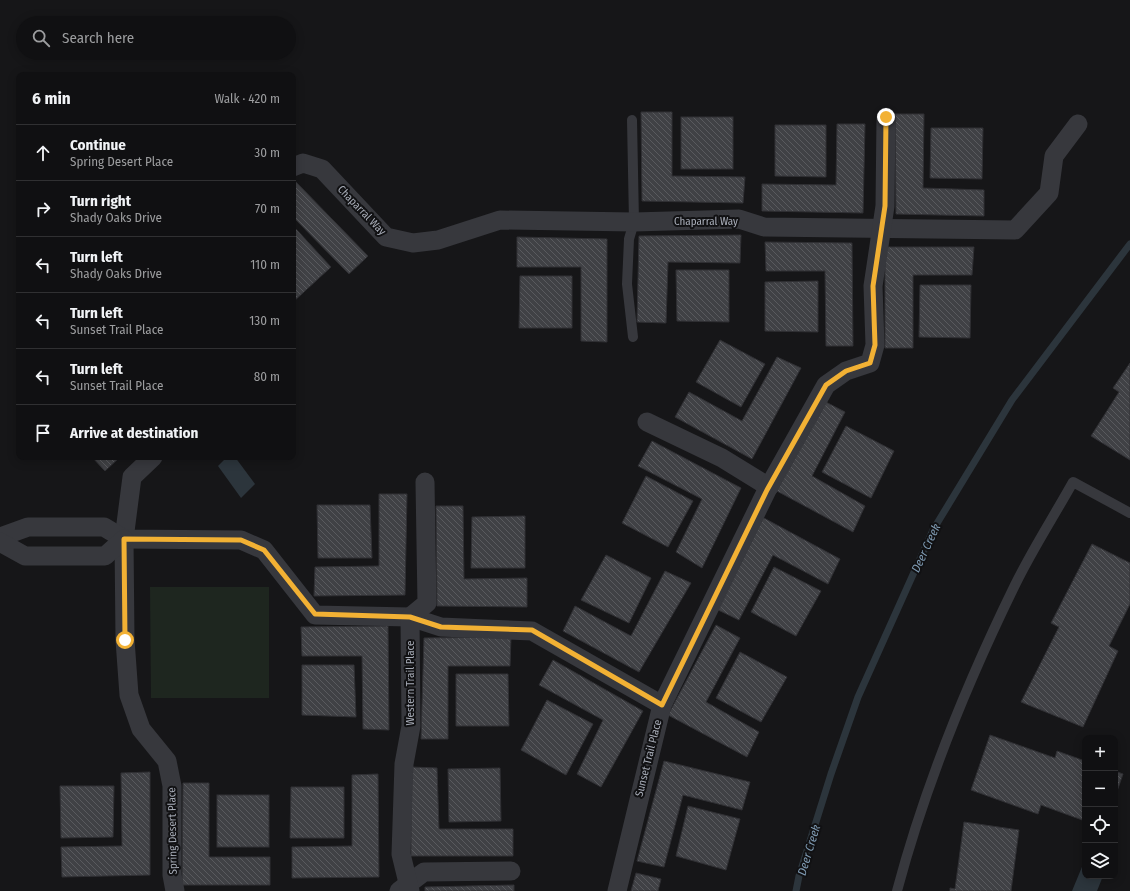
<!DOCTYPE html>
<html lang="en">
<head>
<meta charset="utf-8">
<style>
	:root { --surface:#101012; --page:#1e1e20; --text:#f1f3f6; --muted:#9c9d9f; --line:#303032 }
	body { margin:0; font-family:"Fira Sans Condensed",sans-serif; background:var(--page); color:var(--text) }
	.controls { position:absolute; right:12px; bottom:12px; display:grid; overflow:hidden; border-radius:8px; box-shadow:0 2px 10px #0003 }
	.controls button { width:36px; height:36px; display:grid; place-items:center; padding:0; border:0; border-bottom:1px solid var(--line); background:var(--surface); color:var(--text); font:20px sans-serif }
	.stop { position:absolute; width:12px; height:12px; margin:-9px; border:3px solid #f2b134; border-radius:50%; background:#fff }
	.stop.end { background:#f2b134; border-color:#fff; box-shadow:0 1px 4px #0008 }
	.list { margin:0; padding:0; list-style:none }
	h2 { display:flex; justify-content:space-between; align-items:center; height:52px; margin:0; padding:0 16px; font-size:17px }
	h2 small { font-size:13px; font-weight:400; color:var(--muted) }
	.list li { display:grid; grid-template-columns:26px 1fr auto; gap:12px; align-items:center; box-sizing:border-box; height:56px; padding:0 16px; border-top:1px solid var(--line) }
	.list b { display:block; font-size:15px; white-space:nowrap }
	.list p { margin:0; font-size:13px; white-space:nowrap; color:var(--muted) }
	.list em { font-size:13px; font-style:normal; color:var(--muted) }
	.icon { flex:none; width:22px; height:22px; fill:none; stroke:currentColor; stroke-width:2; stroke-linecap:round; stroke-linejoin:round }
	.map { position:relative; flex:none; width:1130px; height:891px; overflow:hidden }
	.search { position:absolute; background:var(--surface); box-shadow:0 2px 10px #0003; left:16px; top:16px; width:280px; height:44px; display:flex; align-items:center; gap:10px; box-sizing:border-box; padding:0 14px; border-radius:22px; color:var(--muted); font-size:15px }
	.panel { position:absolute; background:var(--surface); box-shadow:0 2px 10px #0003; left:16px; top:72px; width:280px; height:388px; border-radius:8px }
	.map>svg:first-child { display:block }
	.park { fill:#1e261f }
	.water { fill:#2c353c }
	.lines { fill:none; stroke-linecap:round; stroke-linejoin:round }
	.stream { stroke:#2c353c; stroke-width:7 }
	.building { fill:url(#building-back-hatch); stroke:#303034 }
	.service { stroke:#37383d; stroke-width:10 }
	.minor { stroke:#37383d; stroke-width:19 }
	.route { stroke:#f2b134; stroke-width:5 }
	.labels { text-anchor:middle; stroke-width:4; stroke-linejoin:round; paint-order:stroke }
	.street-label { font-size:11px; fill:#a8adb8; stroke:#111113 }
	.water-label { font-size:12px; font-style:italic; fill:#7f9bb3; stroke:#111113 }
</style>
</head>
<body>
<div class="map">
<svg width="1130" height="891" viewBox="0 0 1130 891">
	<defs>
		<pattern id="building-back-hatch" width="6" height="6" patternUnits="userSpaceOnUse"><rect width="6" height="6" fill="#404145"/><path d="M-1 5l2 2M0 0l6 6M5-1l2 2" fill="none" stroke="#595a5e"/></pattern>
	</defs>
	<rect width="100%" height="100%" fill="#161618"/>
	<polygon class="park" points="150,587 269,587 269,698 151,698"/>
	<g class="water">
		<polygon points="227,457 235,457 255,484 241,498 218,466"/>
		<polygon points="1084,862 1085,876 1103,876 1097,891 1072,891"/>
	</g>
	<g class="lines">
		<polyline class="stream" points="796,891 799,876 831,774 858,697 933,530 1012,400 1130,244"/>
	</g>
	<g class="building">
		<polygon points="641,112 672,112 672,176 745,177 743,203 642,201"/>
		<polygon points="895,114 924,114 923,188 984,190 984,216 896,214"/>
		<rect x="681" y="117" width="52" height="52"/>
		<polygon points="837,124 865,124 863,213 762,211 762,184 836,185"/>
		<polygon points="775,125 826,125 826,177 775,176"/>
		<polygon points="931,128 983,128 982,179 930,178"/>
		<polygon points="294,180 368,256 349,274 295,219 293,221"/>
		<polygon points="296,229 331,267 293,302 293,232"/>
		<polygon points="741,235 740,263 668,262 666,323 637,322 639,236"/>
		<polygon points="517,237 607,239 607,342 581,341 581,267 517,267"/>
		<polygon points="765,242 852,243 853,346 826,346 825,271 766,271"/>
		<polygon points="885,247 974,247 972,275 913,275 913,348 885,348"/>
		<polygon points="676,270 729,270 729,322 677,321"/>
		<polygon points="520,276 572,276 572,328 519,328"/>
		<polygon points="818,281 818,332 765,331 765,282"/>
		<polygon points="920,285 971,285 970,338 919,337"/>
		<polygon points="720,340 765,364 741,407 696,382"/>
		<polygon points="777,357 801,368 752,459 675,417 689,392 742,421"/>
		<polygon points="1130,363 1130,460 1091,436 1119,392 1113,388"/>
		<polygon points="822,400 845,412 812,476 865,506 853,532 775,490"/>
		<polygon points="846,426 894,451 871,498 822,472"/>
		<polygon points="652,441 741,488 702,568 676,552 702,499 638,466"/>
		<polygon points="92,457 120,457 105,471"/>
		<polygon points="646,476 693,501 668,547 622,523"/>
		<polygon points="379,494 407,494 405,595 314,596 315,567 379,566"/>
		<polygon points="317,505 370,505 372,558 318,558"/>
		<polygon points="436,506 463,506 464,579 527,578 527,607 437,606"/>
		<polygon points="525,516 525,568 471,568 472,517"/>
		<polygon points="762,517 840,559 828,584 773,555 739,620 714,608"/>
		<polygon points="1092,544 1130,563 1130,604 1109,646 1118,651 1083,727 1021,702 1059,627 1051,623"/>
		<polygon points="606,555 651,578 629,623 581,600"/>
		<polygon points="774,567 821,591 796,636 751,612"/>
		<polygon points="665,571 691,583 639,672 563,631 575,606 631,636"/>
		<polygon points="716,625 740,638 706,702 759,732 747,757 668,715"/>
		<polygon points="388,626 389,730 363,729 362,656 302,656 301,627"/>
		<polygon points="511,637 510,666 448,666 448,739 421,739 424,638"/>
		<polygon points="740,652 787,677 761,722 716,698"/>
		<polygon points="553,660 643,711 601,787 577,774 603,720 539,685"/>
		<polygon points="302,665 354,665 356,717 302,715"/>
		<polygon points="456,674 508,674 509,726 456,726"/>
		<polygon points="547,700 593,724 566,775 521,750"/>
		<polygon points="990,735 1055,758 1057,751 1085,761 1085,821 1041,805 1038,814 971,790"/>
		<polygon points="664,761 750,782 742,810 683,795 664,867 637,861"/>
		<polygon points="411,767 437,768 439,829 513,829 513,856 411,856"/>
		<polygon points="500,768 501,821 449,822 448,769"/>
		<polygon points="1115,771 1123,774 1115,797"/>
		<polygon points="150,772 150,875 62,877 61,847 122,846 121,773"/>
		<polygon points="378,774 379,877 292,878 292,847 352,846 352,775"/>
		<polygon points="183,783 209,783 209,857 270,857 270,885 182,885"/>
		<polygon points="60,786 114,786 113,837 61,838"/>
		<polygon points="291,787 344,787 344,838 290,838"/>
		<rect x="217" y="795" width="52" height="52"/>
		<polygon points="688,806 740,819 726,870 676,856"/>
		<polygon points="964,822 1019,830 1011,891 950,891 950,888 955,889"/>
		<polygon points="636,873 661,879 658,891 631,891"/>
		<polygon points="514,885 514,891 425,891 425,887"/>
	</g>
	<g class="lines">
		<g class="service">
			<polyline points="632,120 634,222 629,239 627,284 633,337"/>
			<path d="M897,891C925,786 967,683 1015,585C1032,550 1054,516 1073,482L1130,513"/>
		</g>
		<g class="minor">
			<polyline points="293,167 303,163 322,169 386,237 413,243 438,240 500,220 634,222 739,219 764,227 1015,230 1049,193 1054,156 1078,124"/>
			<polyline points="647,422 722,458 769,487"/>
			<polyline points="153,457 132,477 124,539 125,640 129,695 141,729 167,761 172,786 172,875 175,891"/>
			<polyline points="0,537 28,527 104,527 124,539 241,540 264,550 315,615 410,617 441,627 532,631 662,705"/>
			<polyline points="0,542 25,556 105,556 124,539"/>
			<polyline points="399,891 424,872 511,871"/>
			<polyline points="410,891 401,854 404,764 411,726 410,617 427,603 425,482"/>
			<polyline points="617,891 662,705 767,490 826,385 846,371 870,363 875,345 873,286 885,206 886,117"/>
		</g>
	</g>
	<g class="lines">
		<polyline class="route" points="125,640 124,539 241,540 264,550 315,614 410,617 441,627 532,630 662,705 767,490 826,385 846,371 870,363 875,345 873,286 885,206 886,117"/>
	</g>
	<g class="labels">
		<g class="street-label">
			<text transform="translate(362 210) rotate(46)" y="4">Chaparral Way</text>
			<text x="706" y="225">Chaparral Way</text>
			<text transform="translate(410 683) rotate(-90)" y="4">Western Trail Place</text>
			<text transform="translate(648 758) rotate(-76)" y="4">Sunset Trail Place</text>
			<text transform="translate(172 831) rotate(-91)" y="4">Spring Desert Place</text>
		</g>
		<g class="water-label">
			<text transform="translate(926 548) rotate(-65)" y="4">Deer Creek</text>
			<text transform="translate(809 850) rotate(-73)" y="4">Deer Creek</text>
		</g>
	</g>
</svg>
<div class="controls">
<button>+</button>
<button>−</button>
<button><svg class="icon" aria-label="locate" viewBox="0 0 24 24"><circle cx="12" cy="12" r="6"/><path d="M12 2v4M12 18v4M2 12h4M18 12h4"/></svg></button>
<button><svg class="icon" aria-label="layers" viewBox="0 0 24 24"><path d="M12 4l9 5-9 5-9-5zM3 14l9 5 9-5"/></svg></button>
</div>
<div class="stop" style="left:125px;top:640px"></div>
<div class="stop end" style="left:886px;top:117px"></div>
<div class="search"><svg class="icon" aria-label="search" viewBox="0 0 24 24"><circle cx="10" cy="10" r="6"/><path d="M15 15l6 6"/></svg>Search here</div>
<section class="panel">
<h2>6 min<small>Walk · 420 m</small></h2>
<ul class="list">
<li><svg class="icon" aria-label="ahead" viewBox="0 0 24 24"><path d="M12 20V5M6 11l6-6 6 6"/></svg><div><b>Continue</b><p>Spring Desert Place</p></div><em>30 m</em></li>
<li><svg class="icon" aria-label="right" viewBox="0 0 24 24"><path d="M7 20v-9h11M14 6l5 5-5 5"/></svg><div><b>Turn right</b><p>Shady Oaks Drive</p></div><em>70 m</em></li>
<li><svg class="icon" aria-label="left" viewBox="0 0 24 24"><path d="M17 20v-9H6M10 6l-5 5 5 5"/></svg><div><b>Turn left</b><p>Shady Oaks Drive</p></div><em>110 m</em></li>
<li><svg class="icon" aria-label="left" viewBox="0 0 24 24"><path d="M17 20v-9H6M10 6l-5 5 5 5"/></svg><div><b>Turn left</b><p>Sunset Trail Place</p></div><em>130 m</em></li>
<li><svg class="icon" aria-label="left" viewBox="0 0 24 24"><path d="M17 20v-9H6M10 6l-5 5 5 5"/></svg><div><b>Turn left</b><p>Sunset Trail Place</p></div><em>80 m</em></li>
<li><svg class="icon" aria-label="arrive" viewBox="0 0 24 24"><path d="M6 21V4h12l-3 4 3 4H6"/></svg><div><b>Arrive at destination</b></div></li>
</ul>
</section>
</div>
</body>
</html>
